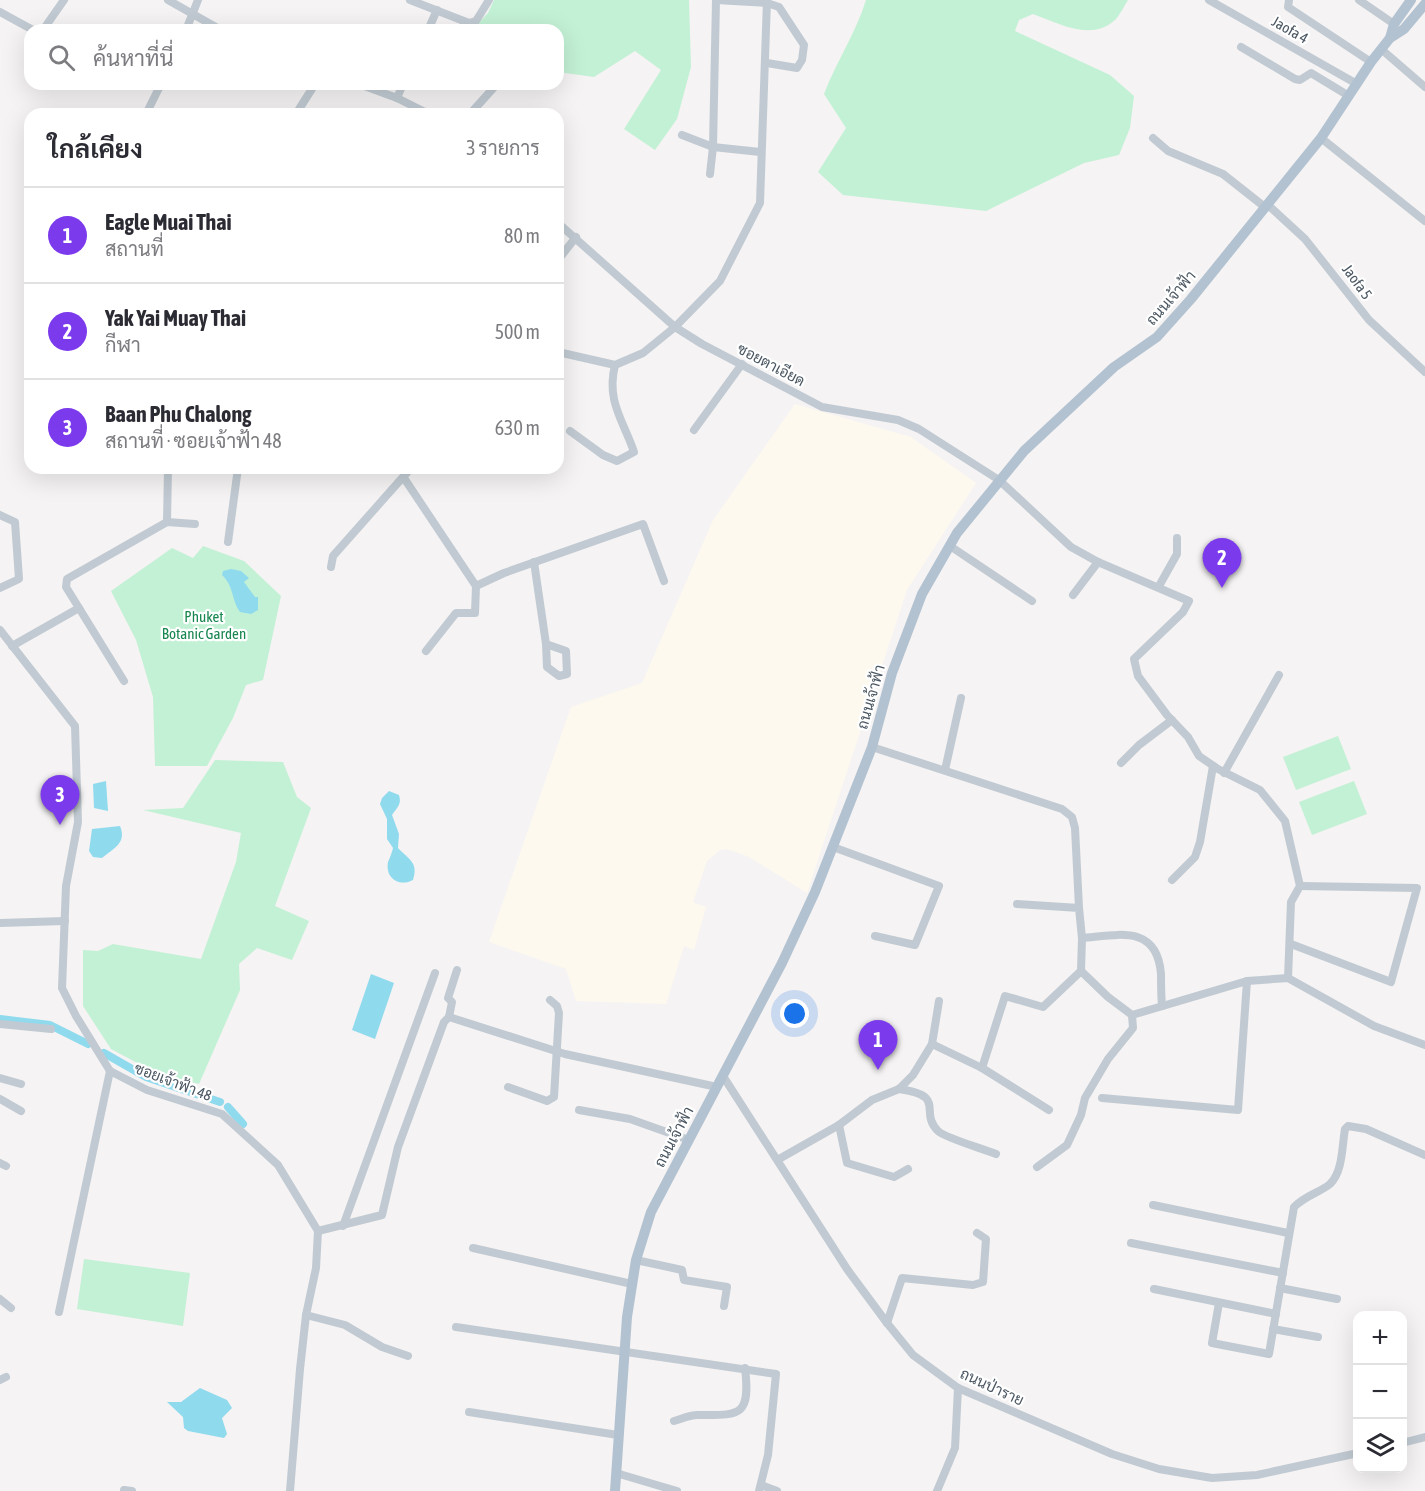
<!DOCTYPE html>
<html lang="th">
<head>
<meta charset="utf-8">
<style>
	:root { --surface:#fff; --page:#f7f7f7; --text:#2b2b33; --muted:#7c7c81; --line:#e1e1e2; --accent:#7c3aed }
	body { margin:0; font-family:"Asap Condensed",Sarabun,sans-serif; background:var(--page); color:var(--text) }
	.controls { position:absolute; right:18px; bottom:18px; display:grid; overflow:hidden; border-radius:12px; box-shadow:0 6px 24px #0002 }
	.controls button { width:54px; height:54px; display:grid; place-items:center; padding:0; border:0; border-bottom:2px solid var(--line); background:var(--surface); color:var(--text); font:30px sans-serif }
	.you { position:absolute; left:795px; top:1014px; width:21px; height:21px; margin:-15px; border:4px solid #fff; border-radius:50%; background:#1a73e8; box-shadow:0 0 0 9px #1a73e833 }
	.badge { display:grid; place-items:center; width:39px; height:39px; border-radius:50%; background:var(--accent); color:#fff; font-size:20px; font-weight:700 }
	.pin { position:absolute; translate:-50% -50px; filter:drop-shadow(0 2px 3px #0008) }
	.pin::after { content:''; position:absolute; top:32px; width:21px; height:18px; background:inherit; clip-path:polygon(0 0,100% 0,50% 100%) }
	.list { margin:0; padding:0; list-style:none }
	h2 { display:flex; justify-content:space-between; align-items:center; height:78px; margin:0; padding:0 24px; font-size:26px }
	h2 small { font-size:20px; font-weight:400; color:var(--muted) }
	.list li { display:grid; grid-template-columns:39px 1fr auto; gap:18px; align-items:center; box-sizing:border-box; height:96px; padding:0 24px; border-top:2px solid var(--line) }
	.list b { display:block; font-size:22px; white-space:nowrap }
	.list p { margin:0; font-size:20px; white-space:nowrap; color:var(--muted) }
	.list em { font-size:20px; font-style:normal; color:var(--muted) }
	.icon { flex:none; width:33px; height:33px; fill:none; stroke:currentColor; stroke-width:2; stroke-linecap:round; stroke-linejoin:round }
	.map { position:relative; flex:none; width:1425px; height:1491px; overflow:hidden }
	.search { position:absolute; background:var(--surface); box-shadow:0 6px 24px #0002; left:24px; top:24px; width:540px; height:66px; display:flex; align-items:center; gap:15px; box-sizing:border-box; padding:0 21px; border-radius:18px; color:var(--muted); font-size:22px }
	.panel { position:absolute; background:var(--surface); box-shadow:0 6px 24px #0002; left:24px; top:108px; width:540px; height:366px; border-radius:18px }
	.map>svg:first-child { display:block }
	.commercial { fill:#fdf9ef }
	.green { fill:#c3f1d5 }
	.water { fill:#90daee }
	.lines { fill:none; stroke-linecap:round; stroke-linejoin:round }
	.canal { stroke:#90daee; stroke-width:8 }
	.minor { stroke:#c1cad2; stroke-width:8 }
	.major { stroke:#b3c2d1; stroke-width:10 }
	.labels { text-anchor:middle; stroke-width:4.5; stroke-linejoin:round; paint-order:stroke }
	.street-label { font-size:15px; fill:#4a5661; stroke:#fff }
	.park-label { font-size:15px; fill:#17864f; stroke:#fff }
</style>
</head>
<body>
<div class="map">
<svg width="1425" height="1491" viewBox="0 0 1425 1491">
	<rect width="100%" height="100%" fill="#f5f3f3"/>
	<polygon class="commercial" points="795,404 911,437 976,483 907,590 807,893 749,857 727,849 720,850 707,861 693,902 706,907 694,950 684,946 666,1004 576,1001 566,969 489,942 571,707 642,683 713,520"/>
	<g class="green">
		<polygon points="494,0 689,0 691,67 677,119 655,150 624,129 661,70 635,51 594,77 558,72 558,30 472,30 488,13"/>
		<path d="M866,0H1128C1124,6 1120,15 1115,20C1091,42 1058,23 1033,14L1019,20L1015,31L1110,75L1134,96L1130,128L1119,155L1084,163L986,211L843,195L818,172L846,128L824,94C836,62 856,33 866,0Z"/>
		<polygon points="203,546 244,561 281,596 263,680 246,685 233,718 207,766 155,766 153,697 136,640 111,591 172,548 193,558"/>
		<polygon points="1338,736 1351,769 1296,790 1283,757"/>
		<polygon points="215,760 283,762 297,797 311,808 275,906 309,921 292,960 257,948 239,964 240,990 199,1084 156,1073 111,1049 83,1006 83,950 98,951 113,944 201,959 236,862 241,833 143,810 183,808"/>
		<polygon points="1354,781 1367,814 1312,835 1299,802"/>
		<polygon points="84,1259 190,1273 183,1326 77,1309"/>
	</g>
	<g class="water">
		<path d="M231,569L241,571L249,578L244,582L255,597H258V610L251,614L240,612C231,599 234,586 222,575L223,571Z"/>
		<polygon points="106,781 108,811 94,808 93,784"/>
		<path d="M389,791L399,795C402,805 397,807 392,815L399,834L398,848C408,859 419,862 413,880C400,887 385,879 388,862C390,857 392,853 393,848L387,839V819L380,804L382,798Z"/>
		<path d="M120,826C127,843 114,848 102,858L93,857L89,851L92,829Z"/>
		<polygon points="371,974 394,983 375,1039 352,1030"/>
		<polygon points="200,1388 227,1400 232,1408 222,1418 227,1434 224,1438 188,1431 184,1428 183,1417 167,1402 181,1402"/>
	</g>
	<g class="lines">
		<g class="canal">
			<polyline points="0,1019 50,1025 88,1044"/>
			<polyline points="104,1053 146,1077 220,1102"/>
			<polyline points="228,1107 243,1124"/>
		</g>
		<g class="minor">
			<polyline points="168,0 221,30"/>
			<polyline points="410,0 469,23 476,21 489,0"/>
			<polyline points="1209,0 1357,84"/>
			<polyline points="1289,0 1288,7 1371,62"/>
			<polyline points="1359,0 1394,24"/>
			<polyline points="0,12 33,30"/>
			<polyline points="43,30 64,0"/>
			<polyline points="186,30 198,0"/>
			<polyline points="428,30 437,10"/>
			<polyline points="1241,47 1295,79 1300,80 1311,73 1349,96"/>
			<polyline points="1381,49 1425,87"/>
			<polyline points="359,84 397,98 429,114"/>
			<polyline points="397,98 403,84"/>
			<polyline points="146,114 161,84"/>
			<polyline points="296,114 315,84"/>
			<polyline points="470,114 497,84"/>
			<polyline points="682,135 713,147 760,152"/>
			<polyline points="1153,138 1168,151 1223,174 1266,208"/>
			<polyline points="1321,138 1425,221"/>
			<polyline points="710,174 713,147 716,0 767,3 779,7 804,45 802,60 797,68 767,63"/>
			<polyline points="1268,205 1305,239 1369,320 1425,372"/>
			<polyline points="558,223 675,327 702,344 822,407 898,420 919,429 999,480 1071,547 1098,562 1189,601 1183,612 1134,659 1138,676 1167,715 1188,737 1199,756 1218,769 1260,790 1285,821 1300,886 1291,902 1288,978"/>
			<polyline points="558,260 576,237"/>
			<polyline points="558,352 615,365 643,353 675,327 720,281 760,203 767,0"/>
			<polyline points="694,430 742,364"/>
			<path d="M570,431L603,455L617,461L634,452C623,420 606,401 615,365"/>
			<polyline points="404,478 476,586 504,573 643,524 664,581"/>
			<polyline points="0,515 15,522 19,579 0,588"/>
			<polyline points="167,522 168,468"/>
			<polyline points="228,542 238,468"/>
			<polyline points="950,546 1032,601"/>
			<polyline points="534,562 546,644 566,651 567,674 559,676 547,667 546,644"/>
			<polyline points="331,567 333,556 411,468"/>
			<polyline points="1159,586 1177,554 1177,538"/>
			<polyline points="1073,595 1098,562"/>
			<polyline points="79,608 66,587 67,579 167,522 195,524"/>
			<polyline points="0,630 75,726 78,822 66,886 62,988 76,1016 110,1071 147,1090 222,1114 278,1165 318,1231 316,1268 306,1315 300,1369 290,1491"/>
			<polyline points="12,646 79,608 124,681"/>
			<polyline points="426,651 456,613 475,613 476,586"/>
			<polyline points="872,747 1062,809 1072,817 1075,828 1079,908"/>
			<polyline points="1121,763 1139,745 1172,720"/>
			<polyline points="945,770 961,698"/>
			<polyline points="1224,773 1279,675"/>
			<polyline points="833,847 939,886 915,945 875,936"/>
			<polyline points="1172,880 1195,857 1200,842 1213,766"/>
			<polyline points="0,923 65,921"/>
			<path d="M1082,938C1118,935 1157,924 1161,974C1161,985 1161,995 1162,1006"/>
			<polyline points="1291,944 1391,982 1417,888 1300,886"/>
			<polyline points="1081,971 1108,997 1132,1015 1247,981 1288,978 1374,1026 1425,1045"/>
			<polyline points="449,1017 452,1002 448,998 457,970"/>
			<polyline points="0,1024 51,1029"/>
			<polyline points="932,1044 982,1068 1049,1110"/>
			<polyline points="982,1068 1005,996 1043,1007 1081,971 1082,938 1079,908 1017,904"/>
			<polyline points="723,1076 847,1269 887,1323 913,1355 958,1388 1112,1454 1159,1469 1212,1478 1257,1475 1358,1453"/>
			<polyline points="0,1078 21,1084"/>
			<polyline points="508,1087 547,1101 554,1097 559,1013 557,1006 550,1000"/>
			<path d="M899,1089C948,1096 918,1111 938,1131C945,1138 984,1149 996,1154"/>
			<polyline points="1102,1098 1238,1110 1247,981"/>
			<polyline points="0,1099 21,1111"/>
			<polyline points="579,1110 630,1119 689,1140"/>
			<polyline points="839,1125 847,1163 894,1177 908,1169"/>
			<polyline points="779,1159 839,1125 872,1100 899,1089 913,1075 932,1044 939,1001"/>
			<polyline points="0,1163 6,1166"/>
			<polyline points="1037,1167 1067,1145 1081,1115 1085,1098 1108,1059 1133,1028 1132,1015"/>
			<polyline points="1153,1205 1288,1233"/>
			<polyline points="343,1226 435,973"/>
			<polyline points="318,1231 382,1215 398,1147 444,1022 449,1017 565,1054 717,1087"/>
			<polyline points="1131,1243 1283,1273"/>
			<polyline points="473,1248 632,1284"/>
			<polyline points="636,1260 682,1270 684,1280 727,1287 724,1306"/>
			<polyline points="1280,1288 1337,1299"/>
			<polyline points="1154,1289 1276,1314"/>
			<polyline points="0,1299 11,1308"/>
			<path d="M1219,1303L1212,1343L1269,1354L1294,1207C1306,1195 1319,1193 1330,1184C1343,1172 1342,1145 1345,1129L1348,1126L1366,1129L1425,1155"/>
			<polyline points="59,1312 110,1071"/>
			<polyline points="306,1315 345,1325 382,1347 408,1356"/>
			<polyline points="887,1323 902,1278 973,1285 983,1282 986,1239 977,1233"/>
			<polyline points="456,1327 776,1374 768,1455 759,1491"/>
			<polyline points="1273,1329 1318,1337"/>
			<polyline points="0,1380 6,1377"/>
			<polyline points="469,1412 618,1435"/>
			<path d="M674,1421C681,1419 690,1415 697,1415C739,1415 751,1418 745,1368"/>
			<polyline points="1402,1443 1425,1437"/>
			<polyline points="616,1473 677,1491"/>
			<polyline points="761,1485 777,1491"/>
			<polyline points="124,1490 132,1491"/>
			<polyline points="937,1491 955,1448 958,1388"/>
		</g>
		<g class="major">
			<polyline points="1390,38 1394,24 1411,0"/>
			<polyline points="615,1491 627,1317 636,1260 651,1212 782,963 815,892 872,747 892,673 922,594 957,533 1024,451 1114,367 1157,337 1191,299 1321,138 1371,62 1390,38 1404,29 1425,4"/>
		</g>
	</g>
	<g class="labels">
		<g class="street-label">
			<text transform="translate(1290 30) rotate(30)" y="5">Jaofa 4</text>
			<text transform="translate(1357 282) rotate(54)" y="5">Jaofa 5</text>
			<text transform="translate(1171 298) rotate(-49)" y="5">ถนนเจ้าฟ้า</text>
			<text transform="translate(771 365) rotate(28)" y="5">ซอยตาเอียด</text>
			<text transform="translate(871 697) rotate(-74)" y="5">ถนนเจ้าฟ้า</text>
			<text transform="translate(173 1082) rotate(21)" y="5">ซอยเจ้าฟ้า 48</text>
			<text transform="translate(674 1137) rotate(-62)" y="5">ถนนเจ้าฟ้า</text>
			<text transform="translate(992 1387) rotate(25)" y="5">ถนนป่าราย</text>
		</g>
		<g class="park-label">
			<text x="204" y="622">Phuket<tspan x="204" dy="17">Botanic Garden</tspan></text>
		</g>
	</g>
</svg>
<div class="controls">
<button>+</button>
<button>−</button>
<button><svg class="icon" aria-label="layers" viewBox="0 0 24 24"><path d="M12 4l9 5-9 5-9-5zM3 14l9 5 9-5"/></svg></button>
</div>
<div class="you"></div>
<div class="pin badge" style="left:878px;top:1070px">1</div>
<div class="pin badge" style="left:1222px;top:588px">2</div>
<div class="pin badge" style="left:60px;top:825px">3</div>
<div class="search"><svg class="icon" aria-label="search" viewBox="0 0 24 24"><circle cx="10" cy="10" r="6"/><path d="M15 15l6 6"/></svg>ค้นหาที่นี่</div>
<section class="panel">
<h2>ใกล้เคียง<small>3 รายการ</small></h2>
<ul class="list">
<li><span class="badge">1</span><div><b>Eagle Muai Thai</b><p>สถานที่</p></div><em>80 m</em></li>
<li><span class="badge">2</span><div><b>Yak Yai Muay Thai</b><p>กีฬา</p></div><em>500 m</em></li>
<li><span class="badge">3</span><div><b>Baan Phu Chalong</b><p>สถานที่ · ซอยเจ้าฟ้า 48</p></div><em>630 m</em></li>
</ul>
</section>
</div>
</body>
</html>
